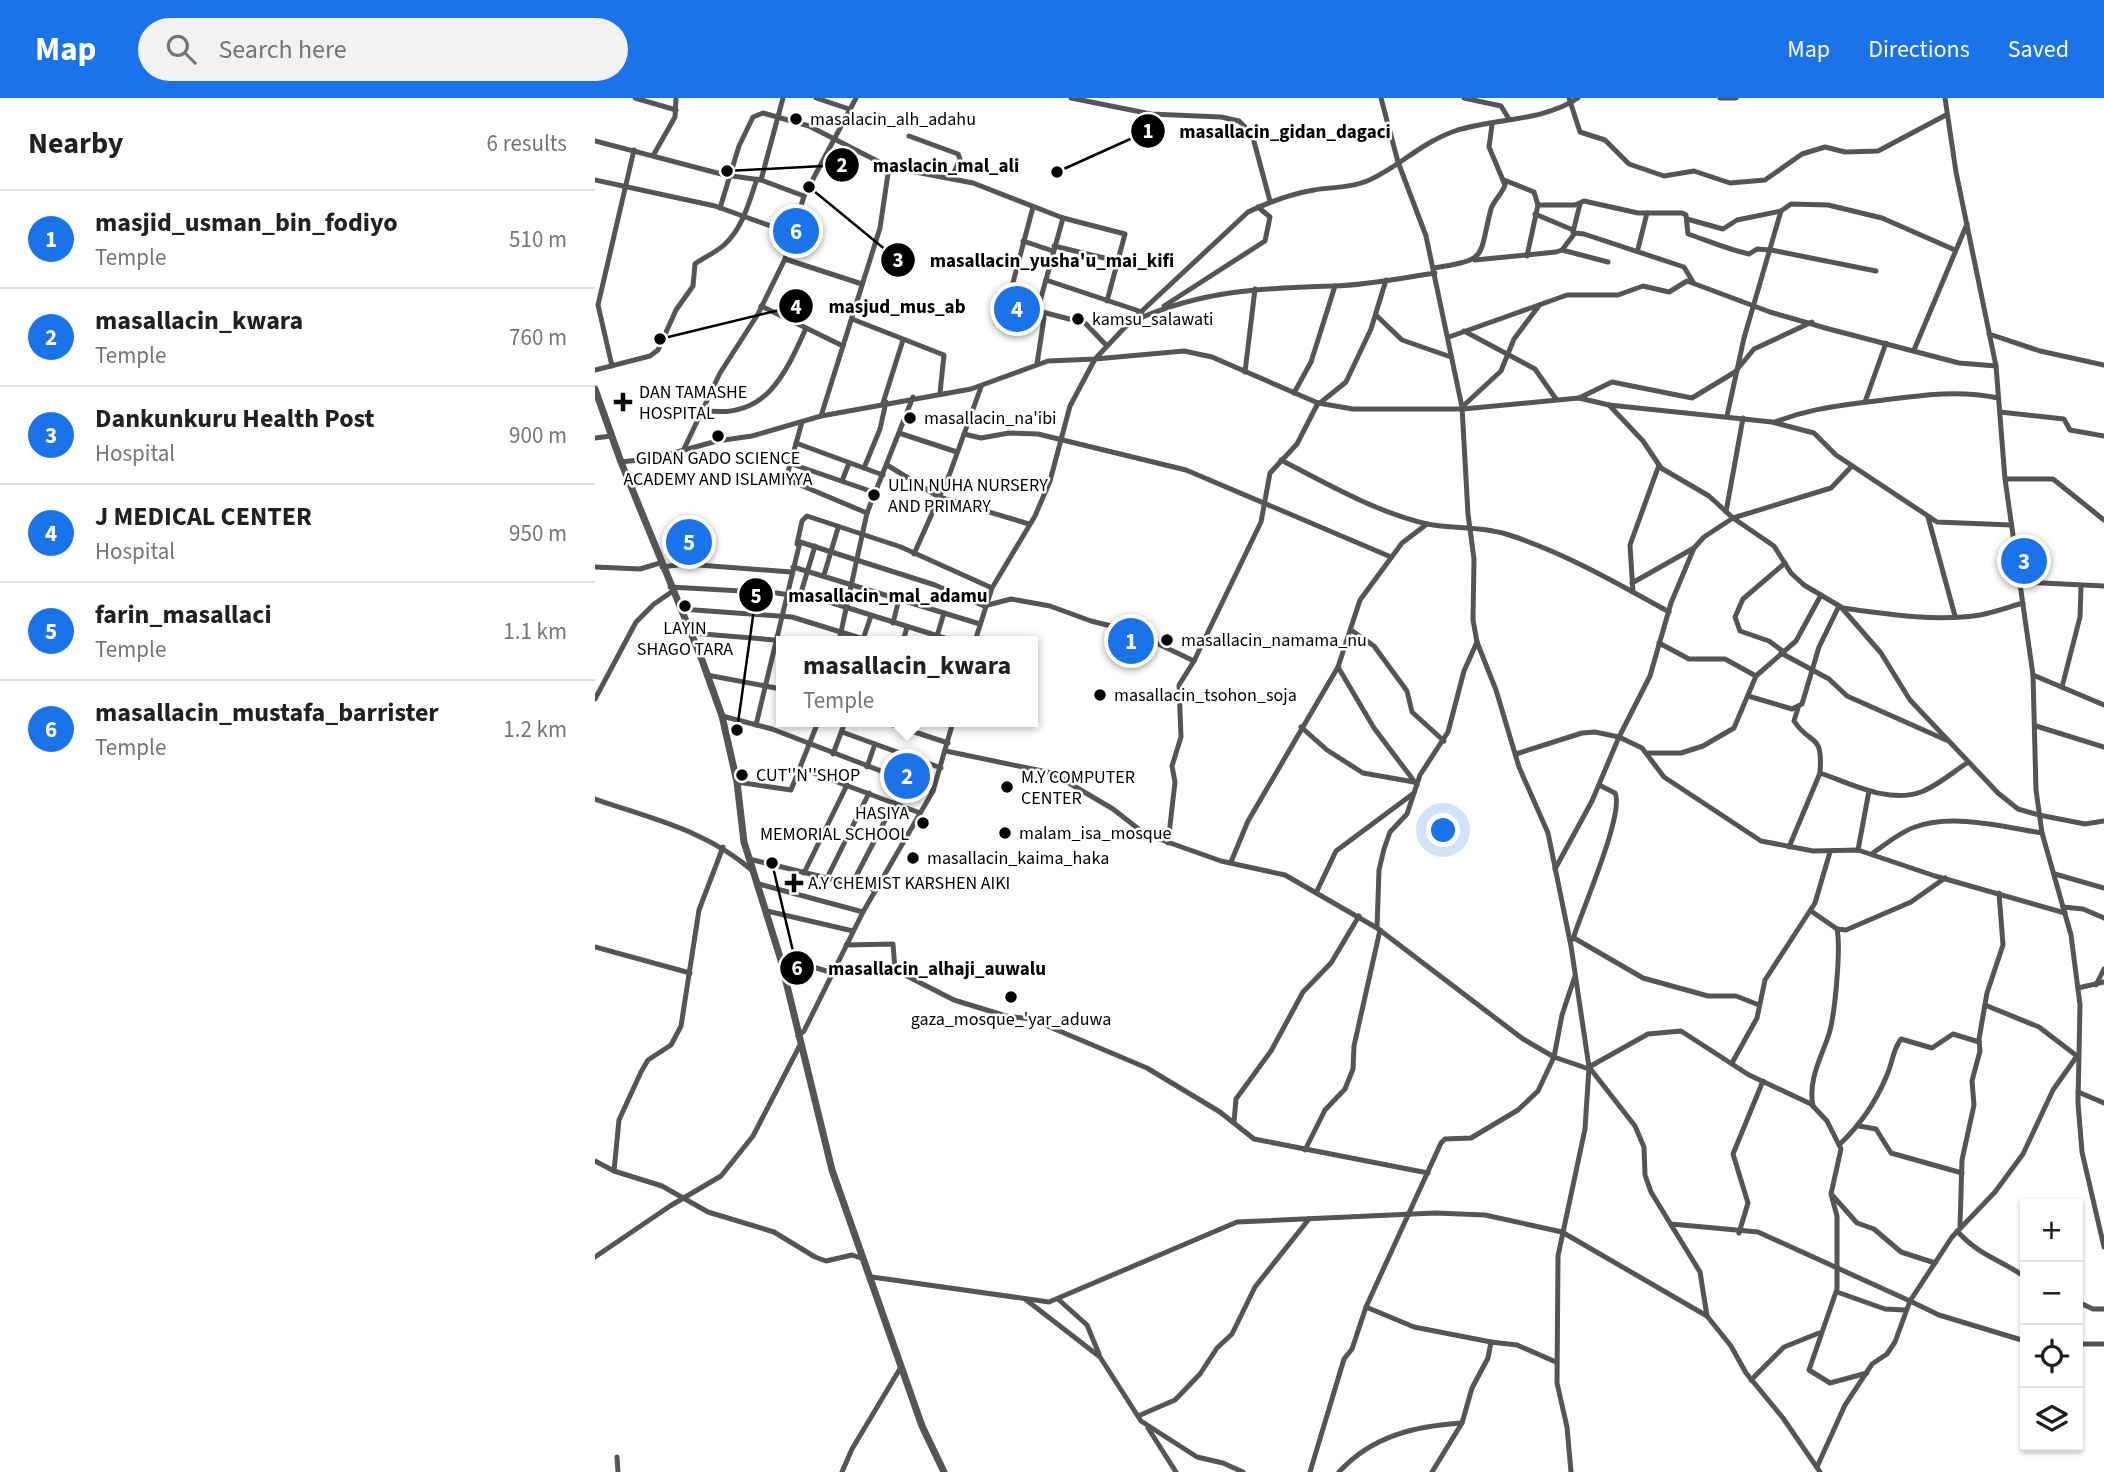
<!DOCTYPE html>
<html lang="en">
<head>
<meta charset="utf-8">
<style>
	:root { --surface:#fff; --page:#f2f2f2; --text:#202124; --muted:#757577; --line:#e0e0e0; --accent:#1a73e8 }
	body { margin:0; font-family:"Source Sans 3",sans-serif; background:var(--page); color:var(--text) }
	.controls { position:absolute; right:21px; bottom:21px; display:grid; overflow:hidden; border-radius:0px; box-shadow:0 2px 5px #0004 }
	.controls button { width:63px; height:63px; display:grid; place-items:center; padding:0; border:0; border-bottom:2px solid var(--line); background:var(--surface); color:var(--text); font:35px sans-serif }
	.you { position:absolute; left:849px; top:733px; width:24px; height:24px; margin:-18px; border:5px solid #fff; border-radius:50%; background:#1a73e8; box-shadow:0 0 0 10px #1a73e833 }
	.badge { display:grid; place-items:center; width:46px; height:46px; border-radius:50%; background:var(--accent); color:#fff; font-size:23px; font-weight:700 }
	.pin { position:absolute; translate:-50% -50%; border:4px solid #fff; box-shadow:0 2px 7px #0006 }
	.popup { position:absolute; left:181px; top:538px; width:262px; height:91px; box-sizing:border-box; display:grid; place-content:center; border-radius:0px; background:var(--surface); filter:drop-shadow(0 2px 5px #0005); font-size:23px; white-space:nowrap; color:var(--muted) }
	.popup b { font-size:26px; color:var(--text) }
	.popup::after { content:''; position:absolute; left:50%; top:100%; margin-left:-14px; border:14px solid transparent; border-top-color:var(--surface) }
	.list { margin:0; padding:0; list-style:none }
	h2 { display:flex; justify-content:space-between; align-items:center; height:91px; margin:0; padding:0 28px; font-size:30px }
	h2 small { font-size:23px; font-weight:400; color:var(--muted) }
	.list li { display:grid; grid-template-columns:46px 1fr auto; gap:21px; align-items:center; box-sizing:border-box; height:98px; padding:0 28px; border-top:2px solid var(--line) }
	.list b { display:block; font-size:26px; white-space:nowrap }
	.list p { margin:0; font-size:23px; white-space:nowrap; color:var(--muted) }
	.list em { font-size:23px; font-style:normal; color:var(--muted) }
	.icon { flex:none; width:38px; height:38px; fill:none; stroke:currentColor; stroke-width:2; stroke-linecap:round; stroke-linejoin:round }
	.map { position:relative; flex:none; width:1509px; height:1374px; overflow:hidden }
	header { display:flex; align-items:center; gap:42px; box-sizing:border-box; height:98px; padding:0 35px; background:var(--accent); color:#fff }
	header strong { font-size:33px }
	nav { display:flex; gap:38px; margin-inline-start:auto; font-size:24px }
	.search { width:490px; height:63px; background:var(--page); display:flex; align-items:center; gap:18px; box-sizing:border-box; padding:0 24px; border-radius:38px; color:var(--muted); font-size:26px }
	main { display:flex }
	aside { flex:1; background:var(--surface) }
	.map>svg:first-child { display:block }
	.lines { fill:none; stroke-linecap:round; stroke-linejoin:round }
	.minor { stroke:#555; stroke-width:5 }
	.tertiary { stroke:#555; stroke-width:7 }
	.poi-dot { fill:#000; stroke:#fff; stroke-width:2.5 }
	.labels { text-anchor:middle; stroke-width:5; stroke-linejoin:round; paint-order:stroke }
	.poi-label { font-size:18px; fill:#000; stroke:#fff; text-anchor:start }
	.leader { fill:none; stroke:#000; stroke-width:2.5 }
	.callout-dot { fill:#000; stroke:#fff; stroke-width:2.5 }
	.mark-label { font-size:21px; text-anchor:middle; font-weight:bold; fill:#fff }
	.callout-label { font-size:19px; text-anchor:middle; font-weight:bold; fill:#000; stroke:#fff; stroke-width:5; stroke-linejoin:round; paint-order:stroke }
</style>
</head>
<body>
<header>
<strong>Map</strong>
<div class="search"><svg class="icon" aria-label="search" viewBox="0 0 24 24"><circle cx="10" cy="10" r="6"/><path d="M15 15l6 6"/></svg>Search here</div>
<nav><a>Map</a><a>Directions</a><a>Saved</a></nav>
</header>
<main>
<aside>
<h2>Nearby<small>6 results</small></h2>
<ul class="list">
<li><span class="badge">1</span><div><b>masjid_usman_bin_fodiyo</b><p>Temple</p></div><em>510 m</em></li>
<li><span class="badge">2</span><div><b>masallacin_kwara</b><p>Temple</p></div><em>760 m</em></li>
<li><span class="badge">3</span><div><b>Dankunkuru Health Post</b><p>Hospital</p></div><em>900 m</em></li>
<li><span class="badge">4</span><div><b>J MEDICAL CENTER</b><p>Hospital</p></div><em>950 m</em></li>
<li><span class="badge">5</span><div><b>farin_masallaci</b><p>Temple</p></div><em>1.1 km</em></li>
<li><span class="badge">6</span><div><b>masallacin_mustafa_barrister</b><p>Temple</p></div><em>1.2 km</em></li>
</ul>
</aside>
<div class="map">
<svg width="1509" height="1374" viewBox="0 0 1509 1374">
	<rect width="100%" height="100%" fill="#fff"/>
	<g class="lines">
		<g class="minor">
			<polyline points="40,0 81,12"/>
			<polyline points="221,0 254,11"/>
			<polyline points="476,0 556,16 626,19 644,23 657,36 675,103"/>
			<polyline points="786,0 803,64 831,138 867,309 873,416 879,461 878,522 882,544 901,592 924,669 953,735 976,848 994,969 1040,1028 1049,1049 1050,1077 1056,1094 1105,1174 1112,1218 1136,1248 1151,1275 1188,1320 1225,1374"/>
			<polyline points="869,0 906,8 914,21"/>
			<polyline points="974,0 985,34 1010,42 1034,66 1069,78 1099,73 1135,85 1170,82 1207,56 1230,49 1250,54 1283,53 1351,17"/>
			<polyline points="1125,0 1141,0"/>
			<polyline points="1350,0 1361,74 1401,268 1410,381 1438,577 1441,692 1447,735 1476,837 1485,907 1483,1005 1487,1054 1509,1149"/>
			<polyline points="314,38 363,56 365,61 357,79"/>
			<polyline points="0,43 130,77 166,82 209,98"/>
			<polyline points="59,56 80,19 81,0"/>
			<polyline points="0,82 120,108 198,136"/>
			<polyline points="166,82 188,0"/>
			<path d="M909,82L939,94L943,107H980L989,103L1043,115H1087L1091,117L1093,136C1114,143 1131,151 1154,156L1162,151L1176,152L1281,173"/>
			<polyline points="438,109 415,196 421,203 444,207"/>
			<polyline points="125,110 144,48 158,19 168,15 214,28 294,69 378,85 468,120 530,136 512,203"/>
			<polyline points="940,116 978,132"/>
			<polyline points="1092,121 1128,131 1142,122 1186,113 1196,106 1233,107 1287,120 1360,152"/>
			<polyline points="978,134 985,106"/>
			<polyline points="428,143 458,153"/>
			<polyline points="459,148 522,163"/>
			<polyline points="1043,151 1052,115"/>
			<polyline points="967,152 1013,164"/>
			<polyline points="932,158 943,107"/>
			<polyline points="190,161 267,186"/>
			<polyline points="880,162 961,154 967,152 980,135 989,136 1089,169 1098,184"/>
			<path d="M839,170C894,161 883,161 896,111C899,102 907,96 910,87L894,49L897,27"/>
			<polyline points="451,182 547,214"/>
			<polyline points="166,208 248,248"/>
			<polyline points="569,208 670,143 675,119 663,109"/>
			<polyline points="447,214 490,225 512,248"/>
			<polyline points="781,217 807,242 856,259"/>
			<polyline points="257,221 349,257 345,295"/>
			<path d="M541,222C607,192 669,190 739,188C773,187 807,180 840,175"/>
			<polyline points="869,233 940,271 961,301"/>
			<polyline points="1394,236 1445,253 1509,267"/>
			<polyline points="854,239 972,197 1023,197 1048,188 1074,194 1092,183 1175,214 1234,231 1364,265 1401,268"/>
			<polyline points="1319,252 1372,126"/>
			<polyline points="442,266 449,220 444,207 468,120"/>
			<polyline points="17,268 3,207 39,52"/>
			<path d="M0,272L55,258L63,252L81,212L98,188L100,166C109,159 120,155 129,147C148,130 154,104 162,81"/>
			<polyline points="650,274 660,191"/>
			<polyline points="699,295 716,264 740,188"/>
			<polyline points="984,300 1017,284 1097,300 1140,274 1159,251 1217,224"/>
			<polyline points="1270,304 1291,245"/>
			<polyline points="288,305 308,242"/>
			<polyline points="725,305 751,284 776,231 791,182"/>
			<polyline points="1014,307 1048,343 1066,370 1114,398 1138,420 1179,448 1196,475 1209,487 1246,509 1286,555 1315,602 1403,695 1423,711 1444,717 1490,726 1509,723"/>
			<polyline points="867,309 906,273 919,241 943,209"/>
			<path d="M108,312C170,323 190,277 211,230"/>
			<polyline points="1405,314 1469,321 1475,332 1509,338"/>
			<polyline points="226,318 285,130 294,69"/>
			<polyline points="1132,318 1149,240 1186,113"/>
			<polyline points="207,324 191,381 272,415"/>
			<path d="M1180,324C1208,313 1233,309 1264,305C1312,300 1355,290 1403,300"/>
			<polyline points="304,335 362,354"/>
			<polyline points="369,336 386,340 414,335 443,336 591,372 796,459"/>
			<polyline points="0,340 16,338"/>
			<polyline points="201,345 288,377"/>
			<polyline points="88,353 125,275 163,216 190,161 209,98 261,0"/>
			<path d="M686,362C732,386 781,414 832,426C858,431 885,428 911,436C966,453 1024,486 1074,514"/>
			<path d="M26,364L60,360L122,343L157,338L226,318L376,291L453,263L500,261L533,226L653,114C674,104 696,96 719,92C736,89 756,90 772,83C803,70 825,45 860,33C899,20 947,24 983,0"/>
			<polyline points="194,365 281,395"/>
			<polyline points="292,367 344,399 434,426"/>
			<polyline points="269,370 285,331 291,304"/>
			<polyline points="1410,381 1458,381 1509,422"/>
			<polyline points="247,383 254,365"/>
			<polyline points="1131,414 1148,320"/>
			<polyline points="1333,419 1360,518"/>
			<polyline points="202,446 207,423 212,418 306,449 397,490"/>
			<polyline points="319,456 355,375 386,289"/>
			<polyline points="0,469 45,471 65,465"/>
			<polyline points="67,469 90,466 196,474"/>
			<polyline points="198,469 385,526"/>
			<polyline points="229,477 243,430"/>
			<polyline points="1425,484 1509,488"/>
			<polyline points="1037,485 1099,450"/>
			<polyline points="75,489 182,495 231,503 359,543"/>
			<polyline points="1038,494 1035,447 1064,367"/>
			<polyline points="205,498 220,448"/>
			<path d="M1248,510C1291,516 1341,524 1385,517C1400,514 1414,509 1428,505"/>
			<polyline points="86,511 197,519 275,543"/>
			<polyline points="298,525 304,501"/>
			<polyline points="756,532 779,548 812,593 817,614 849,643"/>
			<polyline points="96,535 192,543"/>
			<polyline points="342,538 349,515"/>
			<polyline points="268,541 276,518"/>
			<polyline points="244,543 272,415 318,299"/>
			<polyline points="308,543 312,529"/>
			<polyline points="380,543 397,490 440,418 455,383 475,308 500,261 589,253 617,259 723,305 758,311 868,311 984,300 1014,307 1177,324 1219,335 1241,357 1342,424 1416,427"/>
			<polyline points="1064,545 1094,561 1130,561 1161,578"/>
			<polyline points="1189,554 1174,543 1145,533 1140,519 1148,501 1190,465"/>
			<polyline points="1186,555 1234,581 1252,598 1351,642"/>
			<polyline points="743,569 779,630 822,687"/>
			<polyline points="112,577 186,591"/>
			<polyline points="1438,577 1509,607"/>
			<polyline points="1467,589 1485,519 1486,489"/>
			<polyline points="1153,598 1197,611 1207,606 1224,549 1244,508"/>
			<polyline points="0,601 41,524 59,506 78,493"/>
			<polyline points="127,618 177,631 338,693"/>
			<polyline points="289,624 353,645"/>
			<polyline points="161,627 205,444 340,487 389,508 416,501 455,508 496,523 536,533 599,563"/>
			<polyline points="1441,628 1509,649"/>
			<polyline points="706,629 732,652 768,675 819,684"/>
			<polyline points="247,634 346,670"/>
			<polyline points="351,653 457,675 518,711 550,736 626,763 690,777 782,830 928,941 959,959 994,971"/>
			<polyline points="1052,655 1086,655 1108,648 1139,630 1161,578 1201,543 1226,497"/>
			<polyline points="238,656 250,624"/>
			<polyline points="921,656 987,635 1000,634 1024,639 1047,650 1069,679 1166,743 1218,753 1263,752 1340,778 1470,815"/>
			<polyline points="272,669 280,646"/>
			<polyline points="205,670 325,715"/>
			<path d="M1225,675C1255,685 1293,706 1326,694C1342,688 1358,674 1372,665"/>
			<polyline points="142,684 196,692 223,624"/>
			<path d="M0,701C57,721 111,732 158,773"/>
			<polyline points="573,745 580,684 577,668 586,639 584,587 599,563 666,424 675,375 702,346 723,305"/>
			<path d="M1194,749L1225,675C1228,633 1216,649 1199,623L1203,610"/>
			<polyline points="1263,752 1274,693"/>
			<path d="M1278,755C1291,746 1305,734 1320,729C1358,715 1409,729 1447,735"/>
			<polyline points="154,761 281,792"/>
			<polyline points="636,764 653,723 743,569 765,502 807,445 832,426"/>
			<polyline points="960,771 997,703 1024,639 1055,578 1076,505 1099,450 1109,439 1138,420 1236,390 1257,368"/>
			<polyline points="209,775 252,687"/>
			<polyline points="1460,776 1509,790"/>
			<polyline points="232,780 274,695"/>
			<polyline points="164,786 268,814"/>
			<polyline points="257,786 299,705"/>
			<polyline points="722,793 741,753 819,695"/>
			<polyline points="1468,809 1488,811 1509,820"/>
			<polyline points="172,813 258,833"/>
			<polyline points="1216,813 1242,831 1251,832 1316,804 1350,780"/>
			<polyline points="782,830 784,772 789,751 795,734 812,716 825,677 853,634 869,573 882,544"/>
			<polyline points="979,840 1048,880 1113,898 1141,898 1164,907"/>
			<path d="M978,841C986,814 1030,715 1020,695L1004,687"/>
			<polyline points="251,847 298,846 300,872 359,902 411,918 436,921 552,970 625,1014 659,1041 833,1075"/>
			<polyline points="0,849 95,875"/>
			<polyline points="185,859 238,875"/>
			<polyline points="1501,887 1509,871"/>
			<polyline points="1483,890 1509,884"/>
			<polyline points="1390,907 1444,929 1482,958"/>
			<polyline points="203,938 209,933 268,814 338,693 358,624"/>
			<polyline points="1137,965 1162,920 1170,882 1220,805 1235,754"/>
			<polyline points="1483,994 1509,1005"/>
			<path d="M1218,1008C1213,983 1225,962 1233,939C1240,920 1246,850 1242,831"/>
			<polyline points="639,1024 641,1001 676,953 708,894 736,865 764,818"/>
			<polyline points="1264,1028 1281,1031 1296,1055 1367,1075"/>
			<path d="M1245,1046C1266,1026 1281,1004 1292,977C1298,964 1297,953 1306,941L1337,950L1358,936L1384,944"/>
			<polyline points="710,1052 730,1012 750,991 758,971 759,948 785,832"/>
			<polyline points="0,1063 19,1073 67,1088 113,1114 179,1134 220,1159 231,1163 257,1157 269,1161"/>
			<polyline points="19,1073 24,1022 46,974 53,962 76,947 86,928 104,812 128,749"/>
			<polyline points="1238,1098 1262,1125 1279,1131 1306,1154 1340,1165"/>
			<polyline points="1076,1126 1163,1134 1315,1203 1357,1139 1400,1094 1428,1056 1458,992 1482,958"/>
			<polyline points="1365,1128 1367,1062 1379,1007 1377,983 1385,953 1384,941 1392,895 1408,847 1404,795"/>
			<path d="M1362,1133C1386,1159 1403,1160 1430,1179"/>
			<polyline points="1144,1135 1153,1105 1138,1056 1168,983"/>
			<polyline points="0,1159 75,1108 126,1078 158,1038 205,947"/>
			<polyline points="277,1179 454,1204 642,1124 840,1115 890,1117 967,1134 1112,1218"/>
			<polyline points="1242,1194 1290,1211 1310,1212"/>
			<polyline points="430,1201 505,1259 546,1323 602,1359 628,1365 648,1374"/>
			<polyline points="463,1201 492,1227 504,1256"/>
			<polyline points="1483,1204 1498,1211 1509,1211"/>
			<polyline points="771,1209 819,1229 896,1244"/>
			<polyline points="1483,1246 1509,1246"/>
			<polyline points="1156,1282 1189,1249 1224,1235"/>
			<polyline points="543,1318 580,1302 605,1276 622,1250 637,1236 660,1189 714,1121"/>
			<polyline points="553,1330 581,1374"/>
			<polyline points="22,1359 23,1374"/>
			<polyline points="1222,1369 1250,1307 1277,1266 1292,1256 1300,1244 1315,1203 1344,1217 1430,1243"/>
			<polyline points="247,1374 257,1351 306,1269"/>
			<polyline points="715,1374 749,1261 757,1251 771,1209 846,1045 850,1041 876,1040 923,1012 943,993 959,959 967,917 980,878"/>
			<path d="M744,1374C777,1338 820,1328 867,1325"/>
			<polyline points="837,1374 867,1325 877,1290 893,1260 896,1244 922,1247 961,1264"/>
			<polyline points="976,1374 972,1329 962,1285 963,1158 990,1031 994,969 1053,936 1086,933 1154,977 1216,1006 1232,1023 1246,1051 1236,1096 1242,1118 1242,1191 1214,1272 1235,1285 1272,1275"/>
		</g>
		<polyline class="tertiary" points="0,291 26,364 107,562 127,618 142,684 149,744 185,859 237,1072 327,1328 349,1374"/>
	</g>
	<g class="poi-dot">
		<circle cx="201" cy="21" r="7"/>
		<circle cx="483" cy="221" r="7"/>
		<path d="M24.5 293.5h7v7h7v7h-7v7h-7v-7h-7v-7h7z"/>
		<circle cx="315" cy="320" r="7"/>
		<circle cx="123" cy="338" r="7"/>
		<circle cx="279" cy="397" r="7"/>
		<circle cx="90" cy="508" r="7"/>
		<circle cx="572" cy="542" r="7"/>
		<circle cx="505" cy="597" r="7"/>
		<circle cx="147" cy="677" r="7"/>
		<circle cx="412" cy="689" r="7"/>
		<circle cx="328" cy="725" r="7"/>
		<circle cx="410" cy="735" r="7"/>
		<circle cx="318" cy="760" r="7"/>
		<path d="M195.5 774.5h7v7h7v7h-7v7h-7v-7h-7v-7h7z"/>
		<circle cx="416" cy="899" r="7"/>
	</g>
	<g class="labels">
		<g class="poi-label">
			<text x="215" y="27">masalacin_alh_adahu</text>
			<text x="497" y="227">kamsu_salawati</text>
			<text x="44" y="300">DAN TAMASHE<tspan x="44" dy="21">HOSPITAL</tspan></text>
			<text x="329" y="326">masallacin_na'ibi</text>
			<text x="123" y="366" text-anchor="middle">GIDAN GADO SCIENCE<tspan x="123" dy="21">ACADEMY AND ISLAMIYYA</tspan></text>
			<text x="293" y="393">ULIN NUHA NURSERY<tspan x="293" dy="21">AND PRIMARY</tspan></text>
			<text x="90" y="536" text-anchor="middle">LAYIN<tspan x="90" dy="21">SHAGO TARA</tspan></text>
			<text x="586" y="548">masallacin_namama_nu</text>
			<text x="519" y="603">masallacin_tsohon_soja</text>
			<text x="161" y="683">CUT''N''SHOP</text>
			<text x="426" y="685">M.Y COMPUTER<tspan x="426" dy="21">CENTER</tspan></text>
			<text x="314" y="721" text-anchor="end">HASIYA<tspan x="314" dy="21">MEMORIAL SCHOOL</tspan></text>
			<text x="424" y="741">malam_isa_mosque</text>
			<text x="332" y="766">masallacin_kaima_haka</text>
			<text x="213" y="791">A.Y CHEMIST KARSHEN AIKI</text>
			<text x="416" y="927" text-anchor="middle">gaza_mosque_'yar_aduwa</text>
		</g>
	</g>
	<path class="leader" d="M462 74L553 33M132 73L247 67M214 89L303 162M65 241L201 208M142 632L161 497M177 765L202 870"/>
	<g class="callout-dot">
		<circle cx="462" cy="74" r="7"/>
		<circle cx="132" cy="73" r="7"/>
		<circle cx="214" cy="89" r="7"/>
		<circle cx="65" cy="241" r="7"/>
		<circle cx="142" cy="632" r="7"/>
		<circle cx="177" cy="765" r="7"/>
		<circle cx="553" cy="33" r="18"/>
		<circle cx="247" cy="67" r="18"/>
		<circle cx="303" cy="162" r="18"/>
		<circle cx="201" cy="208" r="18"/>
		<circle cx="161" cy="497" r="18"/>
		<circle cx="202" cy="870" r="18"/>
	</g>
	<g class="mark-label">
		<text x="553" y="40">1</text>
		<text x="247" y="74">2</text>
		<text x="303" y="169">3</text>
		<text x="201" y="216">4</text>
		<text x="161" y="505">5</text>
		<text x="202" y="877">6</text>
	</g>
	<g class="callout-label">
		<text x="690" y="40">masallacin_gidan_dagaci</text>
		<text x="351" y="74">maslacin_mal_ali</text>
		<text x="457" y="169">masallacin_yusha'u_mai_kifi</text>
		<text x="302" y="215">masjud_mus_ab</text>
		<text x="293" y="504">masallacin_mal_adamu</text>
		<text x="342" y="877">masallacin_alhaji_auwalu</text>
	</g>
</svg>
<div class="controls">
<button>+</button>
<button>−</button>
<button><svg class="icon" aria-label="locate" viewBox="0 0 24 24"><circle cx="12" cy="12" r="6"/><path d="M12 2v4M12 18v4M2 12h4M18 12h4"/></svg></button>
<button><svg class="icon" aria-label="layers" viewBox="0 0 24 24"><path d="M12 4l9 5-9 5-9-5zM3 14l9 5 9-5"/></svg></button>
</div>
<div class="you"></div>
<div class="pin badge" style="left:536px;top:543px">1</div>
<div class="pin badge" style="left:312px;top:678px">2</div>
<div class="popup"><b>masallacin_kwara</b>Temple</div>
<div class="pin badge" style="left:1429px;top:463px">3</div>
<div class="pin badge" style="left:422px;top:211px">4</div>
<div class="pin badge" style="left:94px;top:444px">5</div>
<div class="pin badge" style="left:201px;top:133px">6</div>
</div>
</main>
</body>
</html>
